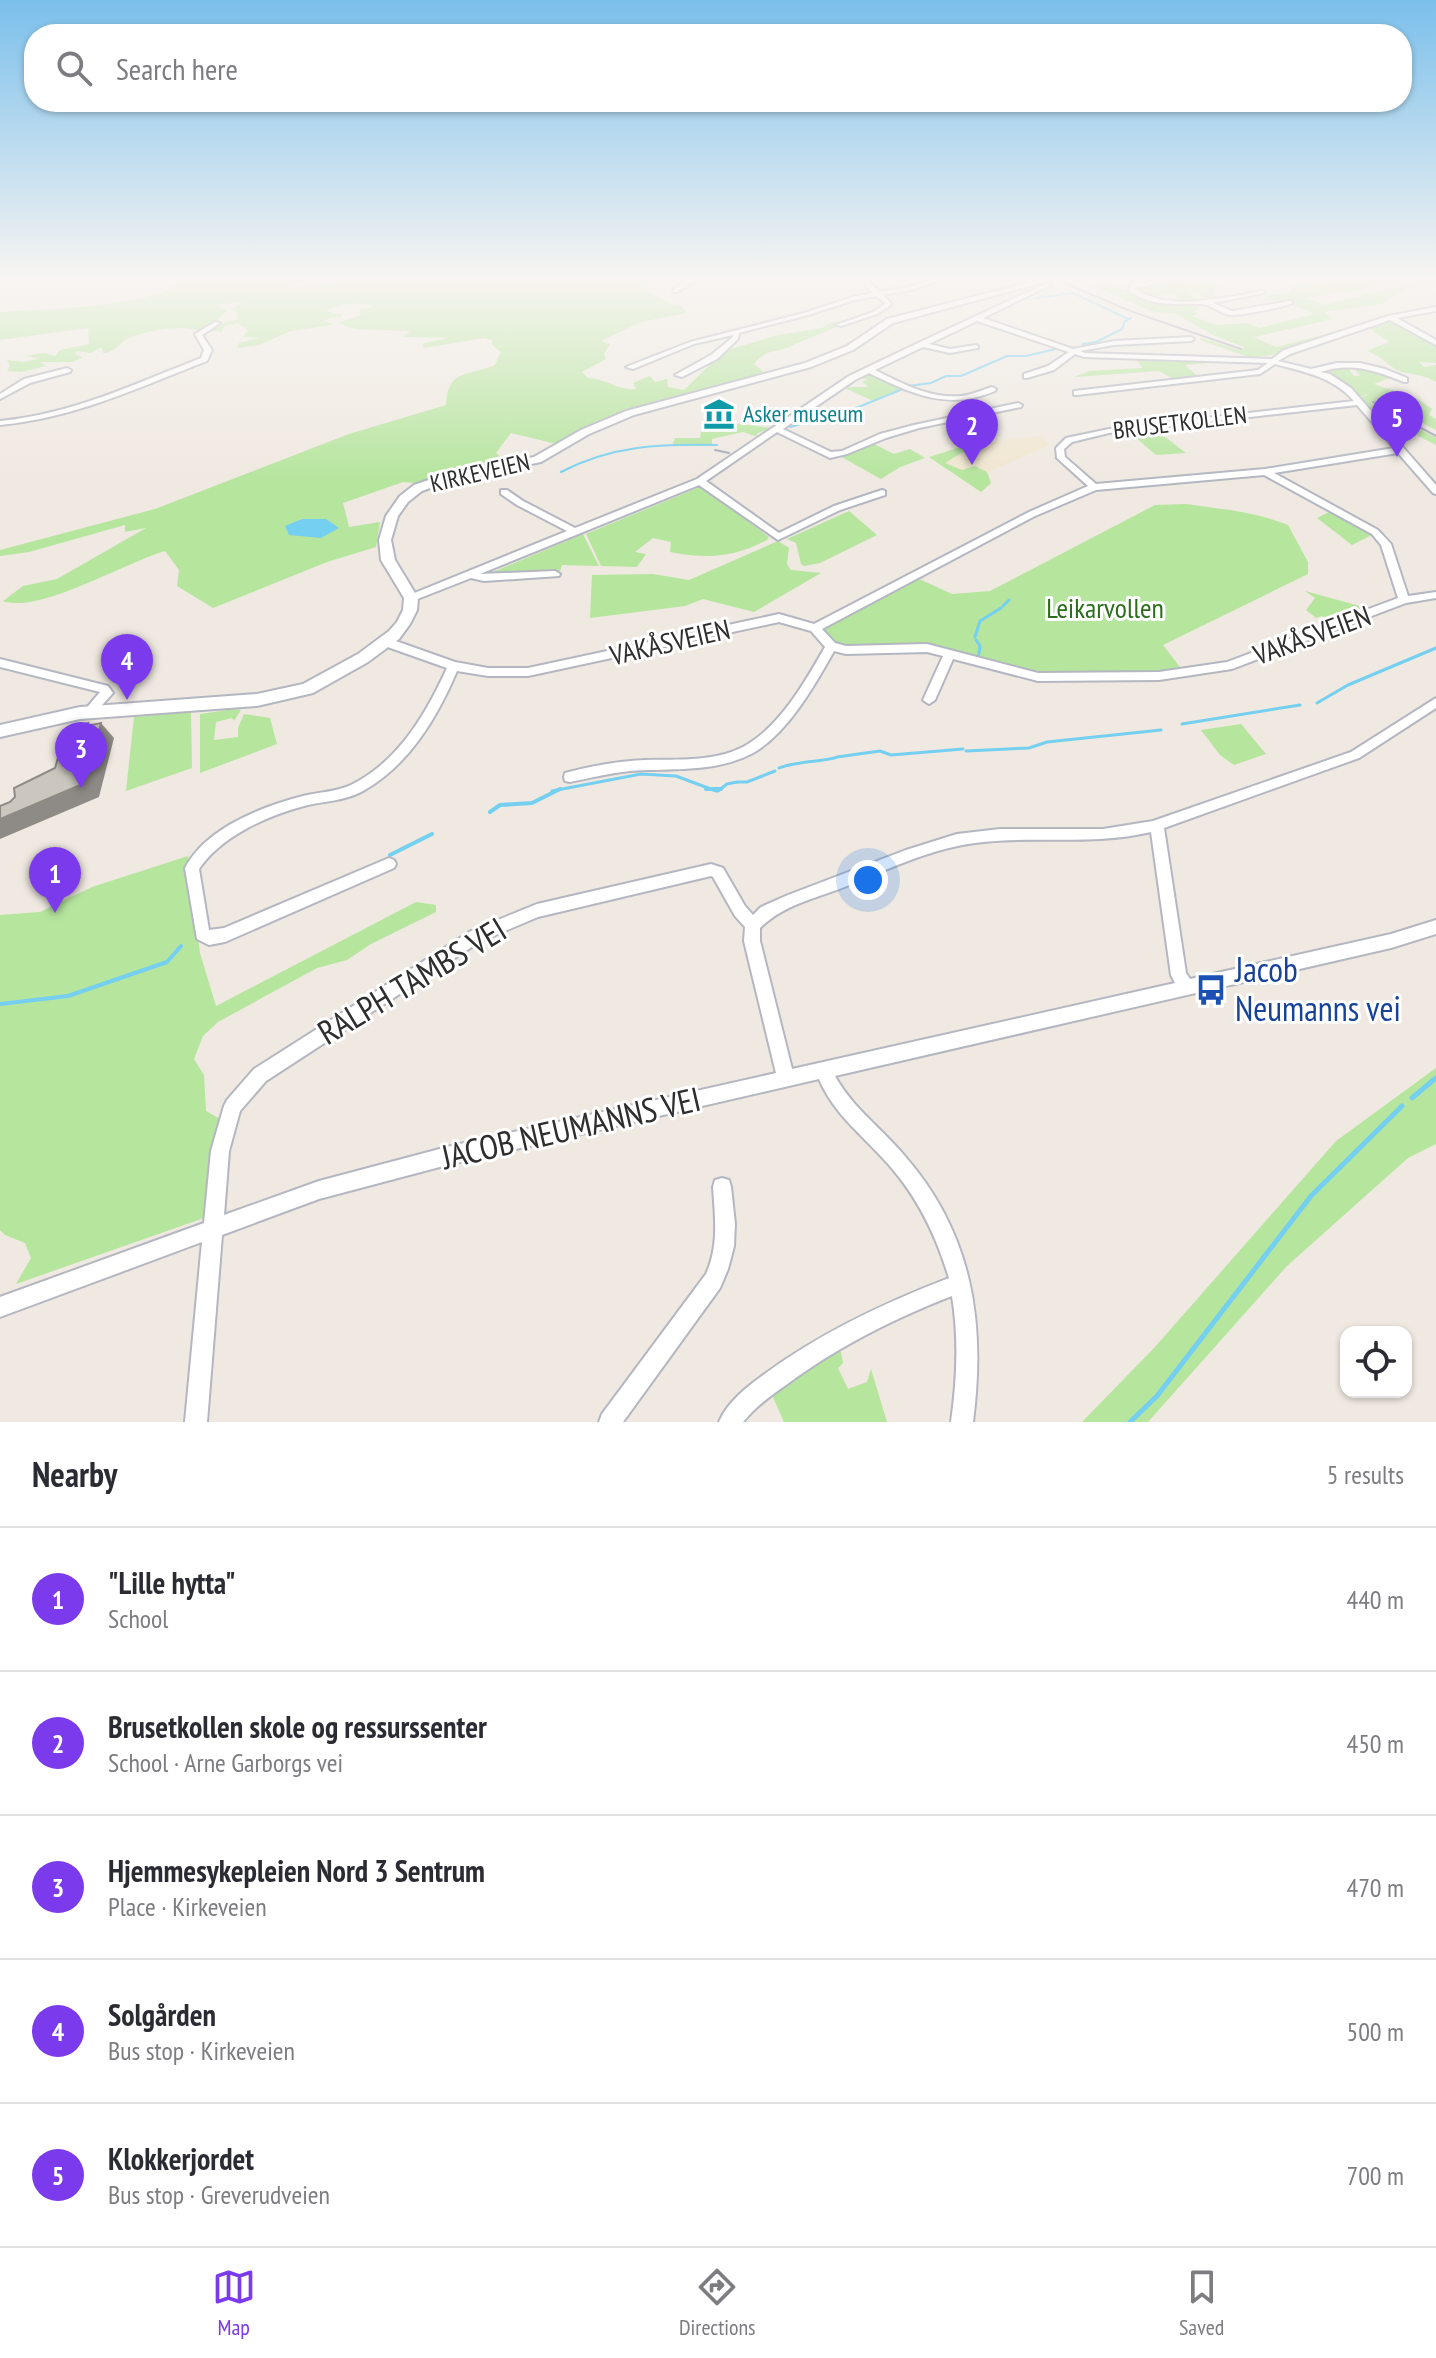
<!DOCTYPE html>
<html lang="en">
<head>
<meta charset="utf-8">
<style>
	:root { --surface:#fff; --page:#f2f2f3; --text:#2b2b33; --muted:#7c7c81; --line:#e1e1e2; --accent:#7c3aed }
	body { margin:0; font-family:"PT Sans Narrow",sans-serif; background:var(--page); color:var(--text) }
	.controls { position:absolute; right:24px; bottom:24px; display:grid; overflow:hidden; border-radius:16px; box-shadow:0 2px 6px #0004 }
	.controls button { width:72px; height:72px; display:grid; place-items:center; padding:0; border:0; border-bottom:2px solid var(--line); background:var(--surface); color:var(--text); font:40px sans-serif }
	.you { position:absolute; left:868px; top:880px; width:28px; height:28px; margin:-20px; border:6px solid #fff; border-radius:50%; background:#1a73e8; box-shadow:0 0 0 12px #1a73e833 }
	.badge { display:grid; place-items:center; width:52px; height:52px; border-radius:50%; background:var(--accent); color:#fff; font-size:26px; font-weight:700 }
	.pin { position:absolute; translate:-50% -66px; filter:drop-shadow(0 2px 4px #0008) }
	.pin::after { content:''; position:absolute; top:42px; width:28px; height:24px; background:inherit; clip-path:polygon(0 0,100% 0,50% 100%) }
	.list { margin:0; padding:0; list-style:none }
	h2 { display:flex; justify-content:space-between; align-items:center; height:104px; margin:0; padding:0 32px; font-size:34px }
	h2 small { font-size:26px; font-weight:400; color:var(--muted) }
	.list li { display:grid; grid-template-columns:52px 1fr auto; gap:24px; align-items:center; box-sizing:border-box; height:144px; padding:0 32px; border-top:2px solid var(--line) }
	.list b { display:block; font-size:30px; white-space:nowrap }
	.list p { margin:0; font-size:26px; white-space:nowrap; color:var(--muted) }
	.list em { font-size:26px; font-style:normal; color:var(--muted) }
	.icon { flex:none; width:44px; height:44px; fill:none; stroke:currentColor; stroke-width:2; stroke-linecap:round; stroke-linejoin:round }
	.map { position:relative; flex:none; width:1436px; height:1422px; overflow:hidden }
	.search { position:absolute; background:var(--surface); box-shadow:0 2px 6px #0004; left:24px; right:24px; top:24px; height:88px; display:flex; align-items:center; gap:20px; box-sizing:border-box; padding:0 28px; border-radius:32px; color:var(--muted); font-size:30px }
	.sheet { height:824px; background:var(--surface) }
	nav { display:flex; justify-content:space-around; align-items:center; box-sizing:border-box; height:112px; border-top:2px solid var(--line); background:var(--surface); font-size:22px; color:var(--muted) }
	nav a { display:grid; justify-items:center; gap:4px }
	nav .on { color:var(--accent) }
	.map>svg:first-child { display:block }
	.education { fill:#f0e6d1 }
	.green { fill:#b6e59e }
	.water { fill:#75cff0 }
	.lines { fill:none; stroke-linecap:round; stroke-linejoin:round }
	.stream-far3 { stroke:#75cff0; stroke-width:2 }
	.stream-far2 { stroke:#75cff0; stroke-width:3 }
	.stream-far1 { stroke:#75cff0; stroke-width:4 }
	.stream { stroke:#75cff0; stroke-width:5 }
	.minor-casing { stroke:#b4b7c1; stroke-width:4 }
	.secondary-casing { stroke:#b4b7c1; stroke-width:4 }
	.minor { fill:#fff; fill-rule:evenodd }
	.secondary { fill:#fff; fill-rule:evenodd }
	.rail { stroke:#a3a6b8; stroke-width:2 }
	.shaded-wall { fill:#8e8b86 }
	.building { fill:#cbc7bf; stroke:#8e8b86; stroke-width:2 }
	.labels { text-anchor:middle; stroke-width:6; stroke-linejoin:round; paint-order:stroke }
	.far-culture-label { font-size:24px; fill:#0d838f; stroke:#fff; text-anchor:start }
	.far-street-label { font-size:24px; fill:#2e2e2e; stroke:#fff }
	.park-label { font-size:28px; fill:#2c6e1b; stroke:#fff }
	.street-label { font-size:28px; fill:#2e2e2e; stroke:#fff }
	.near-transit-label { font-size:34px; fill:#164399; stroke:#fff; text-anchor:start }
	.near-street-label { font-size:34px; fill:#2e2e2e; stroke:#fff }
</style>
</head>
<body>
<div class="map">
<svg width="1436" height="1422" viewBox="0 0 1436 1422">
	<rect width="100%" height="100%" fill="#efe9e1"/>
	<polygon class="education" points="1042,436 1050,445 988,472 991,483 981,492 929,457 973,443"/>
	<g class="green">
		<path d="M177,280H308L291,285V288L336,283L332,280H651L646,284L648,292L671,304L681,305L687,313L641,322L601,341L610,344L604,354L606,359L582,372L588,378C605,378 618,391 636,389L633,383L650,376L655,382L667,379L668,387L684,390L724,351L778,335L822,328L832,322H847C829,331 811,337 793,345C775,355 769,346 754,364L764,372L761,375L624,412L556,444L511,433L496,453L508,463L415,483L403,482L343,503L349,527L380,522L376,547L327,562L213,608L177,586L179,570L165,551C124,563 39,614 3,601L23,586L57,579L146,528L125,532V525L29,552L0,556V550L155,509L349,434L446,405C448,368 467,377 495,365L501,352L492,345V340L484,338L424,348L422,346L424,343L449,338L406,337L403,336L410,331L356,329L337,323L361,315L359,309L375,307C357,300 343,305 326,310L334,314H342L340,318L333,317L322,321L334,324L332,325L291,331L259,345L237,348L239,343L259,338L243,337L248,330L238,323L225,326L222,332L211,331L220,324L238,319L237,312L231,309L243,302L214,305L228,310L213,323L198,331C181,324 147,331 129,338C118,342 118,352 103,353L102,347L90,353L78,351L74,354L83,357L73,362H40L46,366L21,372L7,371L10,366L7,360L25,362L40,358L24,356L44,353L55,356L60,350L89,344L88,328L0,340V312C45,309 138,308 175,286Z"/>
		<path d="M1174,280L1216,281L1217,290L1212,293L1219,298L1209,299L1192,291L1189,293L1198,300L1172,301H1181L1172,293L1154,297V300L1172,307L1196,305L1200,308L1194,311L1198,314L1192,316L1216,325L1248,323L1259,328L1314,314C1297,305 1281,305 1265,296L1291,292V288L1332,280H1419L1306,298L1324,305L1423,280H1436V284L1410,287L1381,304L1324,312L1333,319L1254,337L1276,347L1349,328L1272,355L1251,358L1200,340L1203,338L1239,350L1244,347L1213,335L1174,313L1153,312L1093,286H1116L1146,299L1132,290L1134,287L1158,286Z"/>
		<path d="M1391,320L1436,345V363L1419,362L1424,367L1436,365V382C1421,373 1414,376 1399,371C1391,368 1382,356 1367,351L1389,342L1367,327Z"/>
		<polygon points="1136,358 1222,361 1223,362 1185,365 1200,378 1177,381 1159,371 1074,377 1090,371 1142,368"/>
		<polygon points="1346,365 1354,376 1360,376 1351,365 1395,376 1374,384 1418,399 1432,409 1429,415 1436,419 1436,430 1380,401 1371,403 1436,438 1436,445 1374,413 1360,399 1369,393 1358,398 1320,371"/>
		<polygon points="867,373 904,388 873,401 843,387 869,387 862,382 868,379 857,378"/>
		<polygon points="732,423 771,428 756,434 761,438 743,432 712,439 712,446 672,446 675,438 700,438 701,430"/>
		<polygon points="1136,430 1165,437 1186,453 1156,455 1128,431"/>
		<polygon points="870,442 894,454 910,449 925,458 900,467 881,479 838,455"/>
		<polygon points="973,443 986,451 968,449 945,463 962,470 975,466 987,472 991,483 981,492 929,457"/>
		<path d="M702,486L769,537L767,540C734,558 707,559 670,552L671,542L653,538L635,552L646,554L637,567L601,566L586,534Z"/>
		<path d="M1186,504C1221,509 1256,512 1288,525L1308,562V574L1163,645L1183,671L1027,673L930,645L847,647L834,642L823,630L917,578L952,594L990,591L1155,505Z"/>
		<polygon points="1333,510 1374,534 1352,545 1317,518"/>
		<polygon points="849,511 877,535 820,563 804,566 801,564 796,543 787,539"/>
		<polygon points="583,534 599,566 562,565 560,571 493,572"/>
		<polygon points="778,541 789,548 787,564 791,570 821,573 754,612 703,599 685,606 590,618 592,575 653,574 689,580"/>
		<polygon points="1305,591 1367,608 1324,625 1322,622 1327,619 1322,616 1316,618 1306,610 1315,598"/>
		<polygon points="235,709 241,710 234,721 232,718 216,722 214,740 238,737 238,728 244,714 270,718 277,744 200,773 200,714"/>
		<polygon points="191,712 192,768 126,791 134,717"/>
		<polygon points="1241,724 1266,754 1234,765 1220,755 1201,730"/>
		<polygon points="188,856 200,953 216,1006 416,902 436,905 436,912 371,944 347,960 317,968 218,1022 203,1036 194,1059 204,1075 206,1111 222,1120 213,1202 204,1218 16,1284 31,1258 25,1243 5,1235 0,1230 0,915 40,912 92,887"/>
		<polygon points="1436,1068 1436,1144 1408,1158 1287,1266 1148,1422 1082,1422 1155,1347 1336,1141"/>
		<polygon points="837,1349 841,1352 843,1363 838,1368 848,1389 867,1382 871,1369 887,1422 784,1422 772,1395 775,1389"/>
	</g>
	<polygon class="water" points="302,519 326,519 339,528 321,538 289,535 285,526"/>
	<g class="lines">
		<g class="stream-far3">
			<polyline points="1036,298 1073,293 1128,319"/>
			<polyline points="1083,344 1096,342 1122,329 1125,321 1131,318"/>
			<polyline points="909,386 931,383 946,376 961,376 1007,356 1026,356 1056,349"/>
			<polyline points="790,427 851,410 903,389"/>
			<path d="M561,472C613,445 660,444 717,445"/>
		</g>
		<g class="stream-far2">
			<polyline points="1003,606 1009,600"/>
			<polyline points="975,637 980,621 1001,608"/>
			<polyline points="976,640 980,646 978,659"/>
			<polyline points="1317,703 1348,685 1436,648"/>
			<polyline points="1182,724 1300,705"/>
			<polyline points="966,751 1029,748 1047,742 1161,730"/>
			<path d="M779,768C795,761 831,761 837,757L880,751L891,755L963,749"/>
			<polyline points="676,776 716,791"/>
			<polyline points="738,782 747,782 775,771"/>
			<polyline points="552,791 641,774 675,776"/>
			<polyline points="718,791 727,784 737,782"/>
		</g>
		<g class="stream-far1">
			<polyline points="706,789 721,789"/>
			<polyline points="490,812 500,805 532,803 560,789"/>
			<polyline points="390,855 432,834"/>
			<polyline points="0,1004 68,996 167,962 181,946"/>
		</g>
		<g class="stream">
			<polyline points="1412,1098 1436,1078"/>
			<polyline points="1130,1422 1157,1396 1311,1196 1402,1106"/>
		</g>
		<defs>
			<g id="minor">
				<polygon points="688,280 696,280 677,292 673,292 673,290"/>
				<polygon points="860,280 867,280 880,292 909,287 931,280 940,280 912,290 883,295 891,303 891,305 877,314 841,326 836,325 873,312 885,304 877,296 855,300 808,315 739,333 738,339 717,359 682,377 675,375 711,355 733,337 733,335 694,344 633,369 626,367 690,342 804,313 852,297 873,293"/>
				<path d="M1140,280H1149L1145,282L1169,280L1141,287L1138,285L1134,289C1174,312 1220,298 1262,291L1265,293L1213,303L1232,311L1290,301L1293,303C1284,307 1241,316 1231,315C1220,314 1212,304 1201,304C1174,304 1151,307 1128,290L1132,283Z"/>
				<path d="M1049,282L1051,285L983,318L1073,349L1114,341L1191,337L1194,339L1191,341L1114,345L1080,351L1085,353L1272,359L1284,350L1388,316L1436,307V311L1397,318L1436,340V345L1390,320L1290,354L1278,361L1311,369L1337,363H1360L1385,369L1407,378V382H1404C1374,370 1352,362 1320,372L1330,374L1351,388L1436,485V494L1433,493L1398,453L1274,473L1378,530L1391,544L1408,596L1436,592V598L1406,603L1232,669L1159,680L1038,681L953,659L935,700L929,704L923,700L943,656L927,652L846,654L834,651C815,685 786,736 751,754C714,773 670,768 630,771C610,773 590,778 570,782L565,781L564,777L565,773C591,766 619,761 645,760C677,759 714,762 743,747C780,727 805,682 825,647L811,631L779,622L528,676H488L457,671C437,718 409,765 363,791C345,801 324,801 304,806C267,816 221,836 199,869L209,930L224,928L389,858L394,860L396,864L394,868L225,942L209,945L197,939L185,868C206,828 261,807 303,796C319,792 336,792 351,785C398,762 426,714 447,668L382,645L380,642L382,639H390L455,662L488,668H528L779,614L814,624L1029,512L1088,486L1057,458L1056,448L1066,438L1109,429L1354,401C1333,377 1305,372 1275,364L1260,374L1077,395H1074V391L1258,370L1268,363L1084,357L1075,354L1054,370L1027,378H1024V374L1048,366L1069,352L977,321L929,344L950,349L976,345L978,346V348L950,353L923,347L875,370C901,383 931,399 961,396C972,395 982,390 992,387L996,389L995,391C948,411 912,394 869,373L855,380L783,429L831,452L842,451L880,434L914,425L1018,403L1022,405L1021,407L919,428L886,438L847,454L830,458L777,432L706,481L779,533L834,506L882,490L885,491V495L840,510L778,540L699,485L480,574L555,571L560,574L559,576L484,581L471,578L415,600H407L406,598L407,596L567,531L517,505L501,494V490H507L523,501L575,528L697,479L849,376L918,343ZM1357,405L1394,448L1265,469L1096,484L1065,457L1064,449L1072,442L1109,433ZM1264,475L1372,534L1381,545L1398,598L1227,662L1159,672L1038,673L927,644L846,646L835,643L822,629L1035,516L1096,490Z"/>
				<path d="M215,322L220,323L202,335L212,350L207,361C137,388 75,418 0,425V421C73,414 134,384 201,358L204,350L195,334Z"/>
				<polygon points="67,368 71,370 70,372 30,383 0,399 0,394 24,379"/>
				<polygon points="0,659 108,686 113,693 94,714 90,715 84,711 100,692 0,667"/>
				<path d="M1436,698V708L1359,758L1164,828L1186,973L1190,979L1391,934L1436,920V934L1391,948L835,1076C852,1107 880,1127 903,1154C972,1232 986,1321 973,1422H951C957,1380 959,1339 952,1296C893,1319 837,1347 786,1385C770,1396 755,1407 743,1422H719C728,1401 748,1386 766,1373C822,1332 884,1303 949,1278C936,1235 918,1198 889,1165C864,1136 834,1115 819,1079L451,1164L319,1199L222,1235L207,1422H185L202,1242L0,1317V1297L204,1223L211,1151L224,1106L227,1100L254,1069L471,931L537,904L711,864L723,868L745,906L753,915L761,907L788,895L906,850L957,834L1000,829H1103L1153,821L1351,752ZM1151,832L1171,975L1175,983L792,1069L760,941V928C782,906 813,899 842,888C885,871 928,849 975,843C1034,835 1092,846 1151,832ZM711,876L713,877L735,916L745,927L744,941L776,1073L451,1146L319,1181L224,1215L229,1151L240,1111L266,1081L481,941L538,917Z"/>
				<path d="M722,1178L729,1180L731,1187L735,1224L734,1246L728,1269L720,1288L623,1422H599L602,1414L706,1274C719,1246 715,1217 713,1187L715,1180Z"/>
			</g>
			<polygon id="secondary" points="1038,280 1052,280 893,323 853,350 811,367 634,415 589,434 541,462 449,481 422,491 408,502 398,516 391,540 395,560 418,598 417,610 410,624 399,639 368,662 313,693 257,706 80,719 0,737 0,725 80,707 257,694 303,684 358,654 389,631 397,622 403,610 404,598 381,560 379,540 386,516 400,496 414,485 446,474 534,457 581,430 626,411 805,363 847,346 887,319"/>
		</defs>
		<use href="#minor" class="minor-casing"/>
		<use href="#secondary" class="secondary-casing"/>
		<use href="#minor" class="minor"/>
		<use href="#secondary" class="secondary"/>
		<g class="rail">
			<polyline points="1064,283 1133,312 1241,349"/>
			<polyline points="1373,402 1436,436"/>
			<polyline points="715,450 729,453"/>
		</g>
	</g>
	<polygon class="shaded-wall" points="88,723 98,735 101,723 114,738 99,797 0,839 0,819 97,738 87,726"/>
	<polygon class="building" points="88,723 87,726 101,723 85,783 0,819 0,806 10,802 15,797 14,788 55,768 66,730"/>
	<linearGradient id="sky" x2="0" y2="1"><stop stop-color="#7abfeb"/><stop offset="0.58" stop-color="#f8f5f2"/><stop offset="1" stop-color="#f8f5f2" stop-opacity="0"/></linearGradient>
	<rect width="1436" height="479" fill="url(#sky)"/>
	<defs>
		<symbol id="museum-bare" viewBox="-9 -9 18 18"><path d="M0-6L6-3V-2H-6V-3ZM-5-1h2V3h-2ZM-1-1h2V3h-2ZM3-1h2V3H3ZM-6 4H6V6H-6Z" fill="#0f9aa8" stroke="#fff" stroke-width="2.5" paint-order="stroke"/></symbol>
		<symbol id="bus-bare" viewBox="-9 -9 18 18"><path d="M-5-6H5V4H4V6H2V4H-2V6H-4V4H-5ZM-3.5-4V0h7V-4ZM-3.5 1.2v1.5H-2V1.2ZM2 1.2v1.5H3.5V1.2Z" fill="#1a4fb4" stroke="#fff" stroke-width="2.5" paint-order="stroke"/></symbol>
	</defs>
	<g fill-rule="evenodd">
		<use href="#museum-bare" x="697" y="392" width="44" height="44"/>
		<use href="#bus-bare" x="1189" y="968" width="44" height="44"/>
	</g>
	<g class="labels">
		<g class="far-culture-label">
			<text x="743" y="422">Asker museum</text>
		</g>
		<g class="far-street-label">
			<text transform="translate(1180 423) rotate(-7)" y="8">BRUSETKOLLEN</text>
			<text transform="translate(480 473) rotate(-13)" y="8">KIRKEVEIEN</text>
		</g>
		<g class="park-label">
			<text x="1105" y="618">Leikarvollen</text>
		</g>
		<g class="street-label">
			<text transform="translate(1312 635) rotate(-20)" y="10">VAKÅSVEIEN</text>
			<text transform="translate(670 642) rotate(-13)" y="10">VAKÅSVEIEN</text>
		</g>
		<g class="near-transit-label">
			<text x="1235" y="982">Jacob<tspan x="1235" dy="39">Neumanns vei</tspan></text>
		</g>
		<g class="near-street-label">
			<text transform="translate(412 981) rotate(-31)" y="12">RALPH TAMBS VEI</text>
			<text transform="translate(571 1128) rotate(-13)" y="12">JACOB NEUMANNS VEI</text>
		</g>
	</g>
</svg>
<div class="controls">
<button><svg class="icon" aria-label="locate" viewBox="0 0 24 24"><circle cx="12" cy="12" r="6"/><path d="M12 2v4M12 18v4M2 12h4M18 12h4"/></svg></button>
</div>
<div class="you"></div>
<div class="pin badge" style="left:55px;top:913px">1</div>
<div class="pin badge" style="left:972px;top:465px">2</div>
<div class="pin badge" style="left:81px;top:788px">3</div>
<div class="pin badge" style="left:127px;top:700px">4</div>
<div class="pin badge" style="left:1397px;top:457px">5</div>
<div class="search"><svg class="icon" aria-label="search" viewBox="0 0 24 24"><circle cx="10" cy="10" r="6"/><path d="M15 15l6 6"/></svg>Search here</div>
</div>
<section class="sheet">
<h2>Nearby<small>5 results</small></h2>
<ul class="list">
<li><span class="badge">1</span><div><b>&quot;Lille hytta&quot;</b><p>School</p></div><em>440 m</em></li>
<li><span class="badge">2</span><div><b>Brusetkollen skole og ressurssenter</b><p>School · Arne Garborgs vei</p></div><em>450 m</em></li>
<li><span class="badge">3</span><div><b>Hjemmesykepleien Nord 3 Sentrum</b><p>Place · Kirkeveien</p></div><em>470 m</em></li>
<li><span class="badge">4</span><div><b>Solgården</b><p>Bus stop · Kirkeveien</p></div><em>500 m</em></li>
<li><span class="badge">5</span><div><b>Klokkerjordet</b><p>Bus stop · Greverudveien</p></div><em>700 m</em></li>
</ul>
</section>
<nav>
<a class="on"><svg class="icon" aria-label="map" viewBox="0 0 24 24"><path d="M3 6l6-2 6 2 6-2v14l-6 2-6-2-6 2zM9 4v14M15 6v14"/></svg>Map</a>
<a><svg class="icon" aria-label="directions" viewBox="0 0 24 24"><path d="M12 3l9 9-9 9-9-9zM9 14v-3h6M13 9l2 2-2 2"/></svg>Directions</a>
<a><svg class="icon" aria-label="saved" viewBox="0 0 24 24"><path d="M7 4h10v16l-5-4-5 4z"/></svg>Saved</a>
</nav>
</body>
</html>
